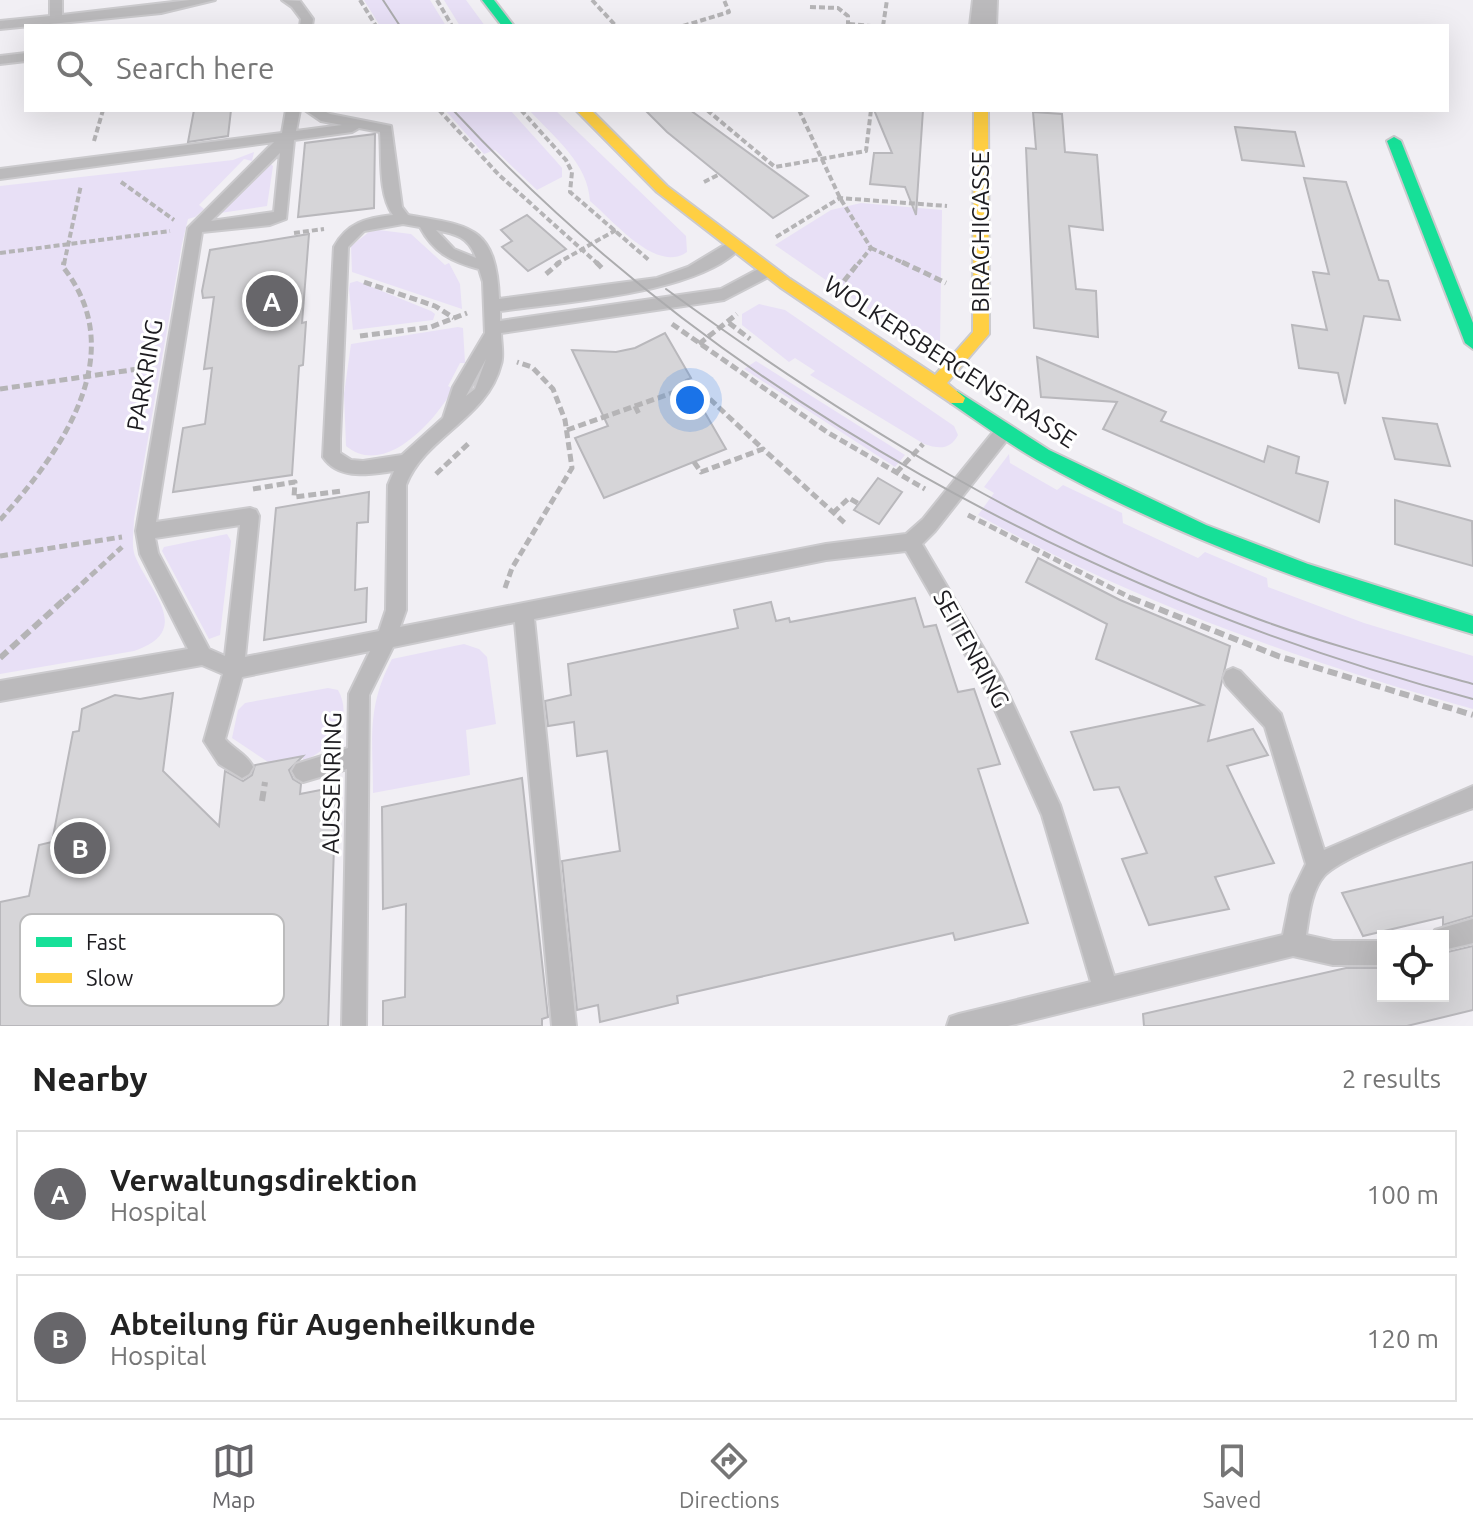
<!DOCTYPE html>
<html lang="en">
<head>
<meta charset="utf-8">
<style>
	:root { --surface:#fff; --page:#f2f2f2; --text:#222; --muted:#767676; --line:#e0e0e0; --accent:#67666a }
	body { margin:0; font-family:Ubuntu,sans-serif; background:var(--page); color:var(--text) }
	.controls { position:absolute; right:24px; bottom:24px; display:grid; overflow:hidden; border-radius:0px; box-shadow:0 8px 32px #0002 }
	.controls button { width:72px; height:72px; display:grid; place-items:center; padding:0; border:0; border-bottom:2px solid var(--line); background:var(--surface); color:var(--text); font:40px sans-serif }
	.you { position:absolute; left:690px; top:400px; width:28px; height:28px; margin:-20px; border:6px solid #fff; border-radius:50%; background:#1a73e8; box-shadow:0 0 0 12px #1a73e833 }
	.badge { display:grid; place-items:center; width:52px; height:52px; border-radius:50%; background:var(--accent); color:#fff; font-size:26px; font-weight:700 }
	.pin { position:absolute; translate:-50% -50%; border:4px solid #fff; box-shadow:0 2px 8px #0006 }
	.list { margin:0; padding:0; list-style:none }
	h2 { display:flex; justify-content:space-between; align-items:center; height:104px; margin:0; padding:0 32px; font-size:34px }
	h2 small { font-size:26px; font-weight:400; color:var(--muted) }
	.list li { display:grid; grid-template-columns:52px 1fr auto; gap:24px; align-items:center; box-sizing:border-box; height:128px; margin:0 16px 16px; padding:0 16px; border:2px solid var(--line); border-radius:0px }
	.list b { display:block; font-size:30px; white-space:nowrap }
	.list p { margin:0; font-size:26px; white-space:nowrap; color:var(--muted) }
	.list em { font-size:26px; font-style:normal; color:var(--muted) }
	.icon { flex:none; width:44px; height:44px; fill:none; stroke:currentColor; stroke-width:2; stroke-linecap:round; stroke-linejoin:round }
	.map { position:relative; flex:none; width:1473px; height:1026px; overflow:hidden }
	.search { position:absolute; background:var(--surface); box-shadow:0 8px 32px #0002; left:24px; right:24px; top:24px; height:88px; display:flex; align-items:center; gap:20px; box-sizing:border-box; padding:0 28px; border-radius:0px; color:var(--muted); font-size:30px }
	.sheet { height:392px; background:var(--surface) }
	nav { display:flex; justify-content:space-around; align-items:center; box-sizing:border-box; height:112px; border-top:2px solid var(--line); background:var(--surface); font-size:22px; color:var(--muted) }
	nav a { display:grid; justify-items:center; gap:4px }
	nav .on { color:var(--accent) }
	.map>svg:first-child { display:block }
	.green { fill:#e8e0f6 }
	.building { fill:#d6d5d8; stroke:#b9b8bc; stroke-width:2 }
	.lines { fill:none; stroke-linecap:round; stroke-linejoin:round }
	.lane-casing { stroke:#cbcacd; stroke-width:4 }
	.street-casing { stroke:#cbcacd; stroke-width:4 }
	.fast-casing { stroke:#cbcacd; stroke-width:4 }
	.slow-casing { stroke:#cbcacd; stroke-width:4 }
	.path-far2 { stroke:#b5b4b6; stroke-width:4; stroke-dasharray:6 3; stroke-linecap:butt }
	.path-far1 { stroke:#b5b4b6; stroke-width:5; stroke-dasharray:8 4; stroke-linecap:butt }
	.path { stroke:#b5b4b6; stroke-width:6; stroke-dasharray:10 5; stroke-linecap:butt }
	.lane { fill:#bbbabc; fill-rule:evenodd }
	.street { fill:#bbbabc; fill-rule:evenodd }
	.fast { fill:#16e098; fill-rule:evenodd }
	.slow { fill:#ffcf43; fill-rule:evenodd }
	.tram { stroke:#acacae; stroke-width:2 }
	.labels { text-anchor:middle; stroke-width:6; stroke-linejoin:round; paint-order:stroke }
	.street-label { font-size:24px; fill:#1d1c20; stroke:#fff }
	.key { fill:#fff; stroke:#bbbbbc; stroke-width:2 }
	.key-label { font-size:22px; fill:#1d1c20 }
</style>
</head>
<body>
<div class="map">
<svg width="1473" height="1026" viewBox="0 0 1473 1026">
	<rect width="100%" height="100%" fill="#f1eff4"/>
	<g class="green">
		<polygon points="364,0 430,0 446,26 380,26"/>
		<polygon points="444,0 466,0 485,26 460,26"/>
		<polygon points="445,110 510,110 556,161 562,168 562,177 537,190 495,150 484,154"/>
		<path d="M529,110H555L686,236L687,252C656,274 613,220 590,201C588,163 554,137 529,110Z"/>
		<path d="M254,152L252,161L244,159L199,205L204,209L195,217L188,219L182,244L134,519C134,530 131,546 135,556C149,591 195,631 134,651L0,674V186L233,160Z"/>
		<polygon points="268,162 273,166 267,206 220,213"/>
		<polygon points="861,203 942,210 940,343 919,344 775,245 831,210"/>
		<polygon points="379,230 411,234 445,265 449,263 460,284 462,309 352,272 351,246 369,232"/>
		<polygon points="357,281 431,311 435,314 433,320 353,330 349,289 350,283"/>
		<path d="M759,304L785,310L954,426L958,435C950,450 939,449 924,444L810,375L815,371L795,358L789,362L742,325V314Z"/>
		<path d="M458,327L463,328L465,363H460L448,386L453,389C435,421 385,478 346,446L344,394L351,344Z"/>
		<polygon points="756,361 905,455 895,467 744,369"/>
		<path d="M1009,454L1010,463L1057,490L1063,485L1122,513L1123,523L1198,558L1205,552L1267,578L1268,587L1364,623L1473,656V709C1301,661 1134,602 978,515L994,493L984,487Z"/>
		<polygon points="227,534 231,541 220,635 209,639 162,551 164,547"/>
		<path d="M464,644L479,649L487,657L496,724L466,730L470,775L373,793C373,740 366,708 392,659Z"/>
		<path d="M328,688L338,690C355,720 330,751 303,761V756L268,762L232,738L238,710L245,703Z"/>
	</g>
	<g class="building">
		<polygon points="194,110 231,110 228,136 188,142"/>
		<polygon points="645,110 690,110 808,196 773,218 667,132"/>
		<polygon points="874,110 923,110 916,215 905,187 870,184 874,153 892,153"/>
		<polygon points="1033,112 1062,114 1065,152 1097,155 1103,230 1069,226 1076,289 1096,291 1098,337 1034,328 1026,148 1036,149"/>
		<polygon points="1235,127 1295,132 1304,166 1242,160"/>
		<polygon points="375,134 374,208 298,217 305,143"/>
		<polygon points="1304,178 1346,182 1379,280 1388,281 1400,320 1364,316 1345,404 1338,373 1299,368 1292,325 1327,330 1313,272 1329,274"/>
		<polygon points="527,215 566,249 528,271 502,247 512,241 501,230"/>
		<polygon points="309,234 302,323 306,322 304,351 303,365 299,366 292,475 173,492 183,428 205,424 212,368 204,369 214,297 203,298 202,291 210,250"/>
		<polygon points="665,333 691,378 686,380 726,449 604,498 575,438 608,426 572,350 616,352 635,348"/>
		<polygon points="1037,357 1166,412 1161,421 1264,462 1268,446 1299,457 1296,473 1328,482 1319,522 1103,429 1117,402 1041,397"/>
		<polygon points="1383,418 1437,424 1450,466 1395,459"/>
		<polygon points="878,478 902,492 879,524 854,510"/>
		<polygon points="369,492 368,522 357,523 355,590 367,588 366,622 264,640 276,508"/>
		<polygon points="1395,500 1472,521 1473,566 1395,544"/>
		<polygon points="1038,558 1120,600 1230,646 1208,741 1253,729 1268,755 1227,766 1274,863 1215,877 1229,909 1149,925 1122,859 1147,853 1119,787 1094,790 1071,732 1203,705 1096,659 1107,624 1026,582"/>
		<polygon points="915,598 924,627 936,625 958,692 974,689 1000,764 978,769 1028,923 955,940 953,933 677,996 678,1003 600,1022 598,1005 577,1010 562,861 620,851 607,751 577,756 574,722 548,726 545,701 571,695 568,664 738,628 734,610 771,602 776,621 789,618 790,622"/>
		<polygon points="173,693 163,771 219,826 225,771 243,781 252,775 255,765 303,756 289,770 293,779 301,784 300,794 336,787 328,1026 0,1026 0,902 29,896 39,845 52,842 73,732 79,731 82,709 115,695 140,699"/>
		<polygon points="522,778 548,1017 542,1019 542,1026 383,1026 383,1001 405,997 406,904 383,909 382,807"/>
		<polygon points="1473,862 1473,916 1443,925 1443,917 1363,936 1342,893"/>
		<polygon points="1473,946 1473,1010 1407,1026 1144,1026 1143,1014 1346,968 1383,968 1383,996 1443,996 1443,953"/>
	</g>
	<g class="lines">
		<defs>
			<g id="lane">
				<polygon points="50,0 62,0 62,15 190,0 215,0 161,13 0,29 0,21 50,16"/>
				<polygon points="282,0 300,1 313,19 312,26 300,26 301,19 292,7"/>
				<polygon points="26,53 26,61 0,64 0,56"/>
				<path d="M286,110H300L296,131L342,125L321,121L305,110H322L330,114L391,126L402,207L408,215C470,226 496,225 499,299L657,278L688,267L731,241L736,240L743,245C703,294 562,302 500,311V321L721,289L764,266L769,265L777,270L774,274L724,300L501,333C501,343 504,355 501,364C488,418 425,436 406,485V610L400,627L826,544L906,534L923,519L998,426H1010L1012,431L1010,436L935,531L922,544L1001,678L1060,805L1114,976L1283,935L1291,895L1306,864L1265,727L1226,685L1223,678L1226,671L1233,668L1240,671L1281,714L1324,850L1473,786V808C1443,819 1343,855 1324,876C1311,891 1309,916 1306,935L1333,941H1383V965H1333L1293,956L1008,1026H947L950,1017L959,1014L1091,982L1042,815L987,692L906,551L826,560L534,619L576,1026H552L515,622L393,647L369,695L366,1026H342L347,769L303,782L296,778L292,771L296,764L348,748L349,694L370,651L242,677L225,739C233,749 248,755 253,767L249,774L242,778L219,764L204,741L223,674L202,665L0,701V681L188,649L140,554L136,531L188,228L274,142L0,179V169L282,133ZM359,128L380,132C382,157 378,194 393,215C366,218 347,223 334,247L323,457C339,481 370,474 394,471L388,485L386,610L379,631L245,657L259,516L256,510L250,508L156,522L202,232L270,225L286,219L294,140L352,132ZM280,153L274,212L211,221ZM403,224L420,227C434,253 452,262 479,269L483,282L485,333L453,387L443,418L402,455L363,461L351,460L340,453V439L348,247L364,231ZM436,230C456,234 469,237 476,258L454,249ZM486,359L475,389L466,396ZM240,525L225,656L209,649L158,553L155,538Z"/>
				<polygon points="1473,919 1473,943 1443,950 1443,936 1432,936 1435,930"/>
			</g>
			<polygon id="street" points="973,0 997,0 996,26 970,26"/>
			<g id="fast">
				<polygon points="482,0 494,0 514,26 502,26"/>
				<polygon points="1394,137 1401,141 1473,323 1473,349 1465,343 1387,141"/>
				<path d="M957,391L1049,450L1206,525L1308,564L1473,616V634C1323,590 1174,537 1037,460C1007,443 979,422 951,403L949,398L951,393Z"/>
			</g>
			<polygon id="slow" points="576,110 591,110 667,186 790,279 935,375 973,332 974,110 988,110 989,334 947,383 965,398 963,403 951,403 780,287 657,192"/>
		</defs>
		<use href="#lane" class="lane-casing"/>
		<use href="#street" class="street-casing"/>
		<use href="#fast" class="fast-casing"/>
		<use href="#slow" class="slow-casing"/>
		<g class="path-far2">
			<polyline points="360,0 376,26"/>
			<polyline points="437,0 452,26"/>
			<polyline points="592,0 616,26"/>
			<polyline points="810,7 838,8 848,16 848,26"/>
			<polyline points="849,24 871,26"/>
			<polyline points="683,26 729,12 724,0"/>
			<polyline points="883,26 887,0"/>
			<polyline points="439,110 499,175 598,264"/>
			<polyline points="521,110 566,160 572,172 570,192 650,261"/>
			<polyline points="707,110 775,167 866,151 871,110"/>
			<polyline points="799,110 840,198 871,248 858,264"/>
			<polyline points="94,141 103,110"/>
			<polyline points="121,182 174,220"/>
			<polyline points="704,182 718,175"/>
			<polyline points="294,233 324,229"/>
			<polyline points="776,237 840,198 947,206"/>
			<polyline points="871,248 906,264"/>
			<polyline points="0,253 170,231"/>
			<polyline points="64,264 81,185"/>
			<polyline points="556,264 616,230"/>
		</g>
		<g class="path-far1">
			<polyline points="596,262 602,268"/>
			<polyline points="902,262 946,283"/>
			<polyline points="546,274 560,262"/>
			<polyline points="844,281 859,262"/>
			<polyline points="364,282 435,306 454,318"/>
			<polyline points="729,323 750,339"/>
			<polyline points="672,324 827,432 925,489"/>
			<polyline points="360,336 431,327 467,313"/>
			<polyline points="699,344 737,314"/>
			<polyline points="0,389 145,368"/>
			<polyline points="635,406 695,385 763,449"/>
			<polyline points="567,430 635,406 639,414"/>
			<polyline points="694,462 701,472 763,449 846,524"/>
			<polyline points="896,473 923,444"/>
			<polyline points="436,474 469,443"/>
			<polyline points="253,489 295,482 294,497 342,491"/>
			<polyline points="833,513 849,498 859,504"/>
			<polyline points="968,515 1135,600"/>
			<path d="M0,520C61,452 132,354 63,267L64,262"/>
			<polyline points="0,556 122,537"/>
			<polyline points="505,588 512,568 572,468 565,420 553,389 532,367 517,362"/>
			<polyline points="64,600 122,547"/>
		</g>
		<g class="path">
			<polyline points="1131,598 1278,656 1473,715"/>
			<polyline points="0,658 66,598"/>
			<polyline points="262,801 265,782"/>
		</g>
		<use href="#lane" class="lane"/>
		<use href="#street" class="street"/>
		<use href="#fast" class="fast"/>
		<use href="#slow" class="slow"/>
		<g class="tram">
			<polyline points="383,0 400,26"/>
			<path d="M453,110C721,400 1095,598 1473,699"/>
			<path d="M666,289C849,423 1043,541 1258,619C1329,645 1401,664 1473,684"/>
		</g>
	</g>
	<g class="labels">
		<g class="street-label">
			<text transform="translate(981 232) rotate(-90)" y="8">BIRAGHIGASSE</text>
			<text transform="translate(950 362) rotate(33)" y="8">WOLKERSBERGENSTRASSE</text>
			<text transform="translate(145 375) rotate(-80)" y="8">PARKRING</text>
			<text transform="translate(971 649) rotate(61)" y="8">SEITENRING</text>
			<text transform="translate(332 783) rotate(-89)" y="8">AUSSENRING</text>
		</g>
	</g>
	<rect x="20" y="914" width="264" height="92" rx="12" class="key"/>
	<rect x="36" y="937" width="36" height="10" fill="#16e098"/>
	<rect x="36" y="973" width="36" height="10" fill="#ffcf43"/>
	<g class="key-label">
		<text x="86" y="950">Fast</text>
		<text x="86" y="986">Slow</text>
	</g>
</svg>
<div class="controls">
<button><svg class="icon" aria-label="locate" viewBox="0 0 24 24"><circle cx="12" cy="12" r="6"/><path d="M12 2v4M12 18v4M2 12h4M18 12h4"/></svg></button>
</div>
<div class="you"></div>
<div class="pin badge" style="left:272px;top:301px">A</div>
<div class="pin badge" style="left:80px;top:848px">B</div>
<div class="search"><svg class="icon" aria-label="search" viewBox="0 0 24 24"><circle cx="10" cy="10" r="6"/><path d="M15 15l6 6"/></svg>Search here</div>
</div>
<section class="sheet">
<h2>Nearby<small>2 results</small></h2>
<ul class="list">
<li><span class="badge">A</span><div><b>Verwaltungsdirektion</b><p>Hospital</p></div><em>100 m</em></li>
<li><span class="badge">B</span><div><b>Abteilung für Augenheilkunde</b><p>Hospital</p></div><em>120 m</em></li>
</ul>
</section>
<nav>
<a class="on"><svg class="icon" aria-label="map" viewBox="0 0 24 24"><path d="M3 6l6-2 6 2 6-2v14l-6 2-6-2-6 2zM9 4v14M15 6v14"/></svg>Map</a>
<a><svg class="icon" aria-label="directions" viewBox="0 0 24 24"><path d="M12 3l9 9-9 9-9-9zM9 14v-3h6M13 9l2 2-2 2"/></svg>Directions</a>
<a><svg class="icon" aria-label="saved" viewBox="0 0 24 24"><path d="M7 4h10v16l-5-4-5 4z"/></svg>Saved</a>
</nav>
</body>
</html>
